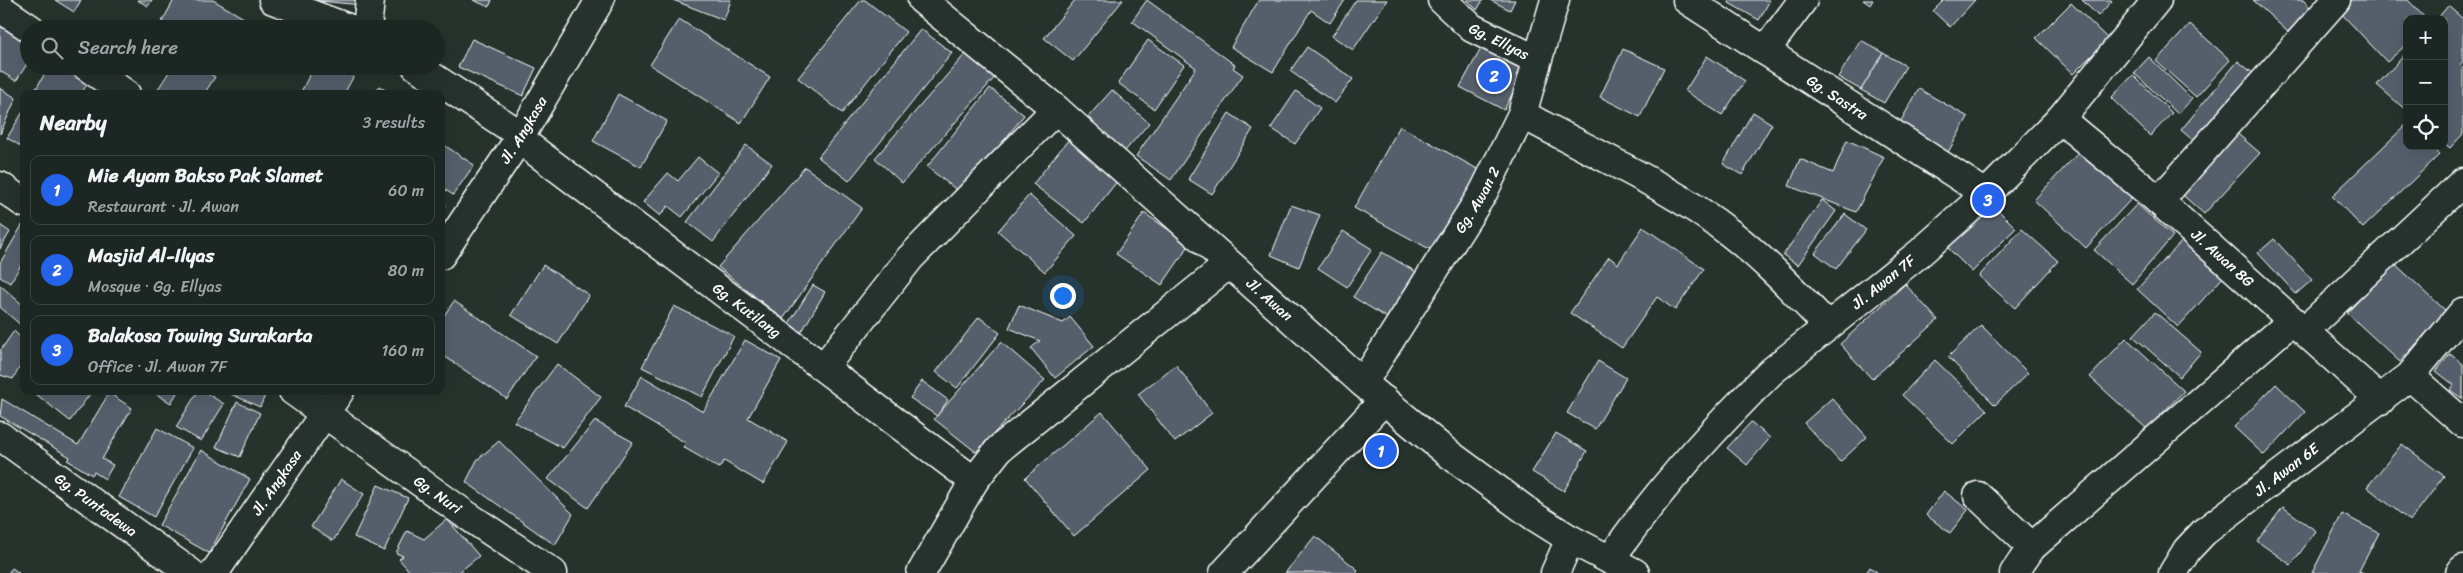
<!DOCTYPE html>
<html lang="en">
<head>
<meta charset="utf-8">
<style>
	:root { --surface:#1c2622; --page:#29322f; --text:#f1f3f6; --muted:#a0a5a5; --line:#3a4340; --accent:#2563eb }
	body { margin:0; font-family:Sriracha,sans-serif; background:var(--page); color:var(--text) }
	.controls { position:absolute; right:15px; top:15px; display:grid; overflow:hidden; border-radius:10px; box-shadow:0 5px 20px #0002 }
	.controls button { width:45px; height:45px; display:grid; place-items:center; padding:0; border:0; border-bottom:1px solid var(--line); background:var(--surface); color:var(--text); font:25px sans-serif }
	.you { position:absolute; left:1062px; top:295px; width:18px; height:18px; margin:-12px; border:4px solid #fff; border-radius:50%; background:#1a73e8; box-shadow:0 0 0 8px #1a73e833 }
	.badge { display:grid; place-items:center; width:32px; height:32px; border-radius:50%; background:var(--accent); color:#fff; font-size:16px; font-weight:700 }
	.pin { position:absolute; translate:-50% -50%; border:2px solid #fff; box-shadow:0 1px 5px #0006 }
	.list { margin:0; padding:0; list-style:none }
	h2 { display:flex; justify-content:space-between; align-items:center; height:65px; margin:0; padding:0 20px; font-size:21px }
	h2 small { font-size:16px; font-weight:400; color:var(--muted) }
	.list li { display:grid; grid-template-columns:32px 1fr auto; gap:15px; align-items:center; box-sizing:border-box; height:70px; margin:0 10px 10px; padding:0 10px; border:1px solid var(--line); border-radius:10px }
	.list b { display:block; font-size:19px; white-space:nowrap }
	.list p { margin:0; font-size:16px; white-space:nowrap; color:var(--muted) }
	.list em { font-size:16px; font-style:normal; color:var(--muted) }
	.icon { flex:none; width:28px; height:28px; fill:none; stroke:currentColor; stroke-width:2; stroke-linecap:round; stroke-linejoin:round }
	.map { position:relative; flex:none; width:2463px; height:573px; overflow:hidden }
	.search { position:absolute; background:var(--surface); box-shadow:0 5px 20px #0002; left:20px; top:20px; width:425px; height:55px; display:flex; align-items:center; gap:12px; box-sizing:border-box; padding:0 18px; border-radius:28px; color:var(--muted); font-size:19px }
	.panel { position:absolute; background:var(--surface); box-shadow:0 5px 20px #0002; left:20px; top:90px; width:425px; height:305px; border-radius:10px }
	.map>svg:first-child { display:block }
	.building { fill:#555f6c; stroke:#fff }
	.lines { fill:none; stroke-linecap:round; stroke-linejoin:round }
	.street-casing { stroke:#fff; stroke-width:31 }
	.street { stroke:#26332d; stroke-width:28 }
	.labels { text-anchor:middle; stroke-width:4; stroke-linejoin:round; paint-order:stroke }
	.street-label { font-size:15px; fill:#fff; stroke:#26332d }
</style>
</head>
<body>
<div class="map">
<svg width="2463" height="573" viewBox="0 0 2463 573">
	<rect width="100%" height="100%" fill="#26332d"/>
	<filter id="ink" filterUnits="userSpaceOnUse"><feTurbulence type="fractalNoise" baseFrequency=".02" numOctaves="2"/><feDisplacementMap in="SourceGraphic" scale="10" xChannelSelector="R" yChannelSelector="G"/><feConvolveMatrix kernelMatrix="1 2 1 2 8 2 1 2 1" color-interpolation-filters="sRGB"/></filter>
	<g filter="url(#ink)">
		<g class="building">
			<polygon points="55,0 81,0 74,12"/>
			<polygon points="137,0 152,0 148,6"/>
			<polygon points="174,0 213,0 254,24 251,29 161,29 159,27"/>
			<polygon points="308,0 364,0 363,5"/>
			<polygon points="473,0 492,0 489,7"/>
			<polygon points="673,0 731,0 724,20"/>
			<polygon points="861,0 865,0 906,32 842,113 798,78"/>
			<polygon points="1075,0 1123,0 1073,61 1044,38"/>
			<polygon points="1147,0 1235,65 1233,68 1243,75 1171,180 1136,156 1196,68 1132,21"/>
			<polygon points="1259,0 1345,0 1330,23 1311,10 1273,72 1231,47"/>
			<polygon points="1356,0 1387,0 1353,50 1332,36"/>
			<polygon points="1467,0 1483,0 1477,10"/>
			<polygon points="1490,0 1515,0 1510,10"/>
			<polygon points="1730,0 1770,0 1759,20 1729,3"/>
			<polygon points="1863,0 1873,0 1870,5"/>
			<polygon points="1944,0 1975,0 1950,27 1933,11"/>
			<polygon points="2082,0 2111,0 2112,1 2098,16"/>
			<polygon points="2253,0 2303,0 2310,7 2288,32"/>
			<polygon points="2352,0 2408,0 2426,19 2407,19 2407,44 2387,62 2340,12"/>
			<polygon points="2071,3 2108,39 2073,74 2036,38"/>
			<polygon points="2448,6 2463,19 2463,61 2460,65 2463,68 2463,134 2450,148 2444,143 2444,19 2437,19"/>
			<polygon points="0,15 29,34 29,61 16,81 0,71"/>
			<polygon points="679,19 770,77 741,123 650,65"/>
			<polygon points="2190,24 2230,60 2196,97 2156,61"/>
			<polygon points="921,29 952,53 849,181 818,157"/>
			<polygon points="472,39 536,68 523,96 458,67"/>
			<polygon points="1148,40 1184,65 1154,109 1118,83"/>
			<polygon points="1861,40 1883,53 1861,90 1838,77"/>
			<polygon points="1484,43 1527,65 1504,110 1460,87"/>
			<polygon points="1307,47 1353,79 1335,103 1290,71"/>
			<polygon points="1623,49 1664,68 1640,117 1600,97"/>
			<polygon points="967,52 996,76 902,183 875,158"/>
			<polygon points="2407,52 2407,111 2377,85"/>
			<polygon points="1883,53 1906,66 1884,103 1861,90"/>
			<polygon points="1707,56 1745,81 1722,115 1685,91"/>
			<polygon points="2149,57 2192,99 2178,114 2134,73"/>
			<polygon points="2238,61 2254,74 2196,143 2181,130"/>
			<polygon points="49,66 60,66 88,83 81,94 33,94"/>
			<polygon points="173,66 199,66 215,77 204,94 165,94 158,89"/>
			<polygon points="314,66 351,66 357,70 344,94 300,94"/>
			<polygon points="2133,75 2172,113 2150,136 2111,98"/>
			<polygon points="379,86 392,94 374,94"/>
			<polygon points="0,88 16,98 0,134"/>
			<polygon points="990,88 1024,115 962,194 927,167"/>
			<polygon points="1919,89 1968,117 1947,154 1898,126"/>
			<polygon points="1112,90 1149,123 1125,151 1087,118"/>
			<polygon points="1296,91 1320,108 1295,144 1271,128"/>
			<polygon points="618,94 667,121 641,167 593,141"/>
			<polygon points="24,110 24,148 7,138"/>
			<polygon points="1753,112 1772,124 1742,175 1723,164"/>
			<polygon points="1229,113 1253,129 1212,194 1188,179"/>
			<polygon points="2407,124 2407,146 2431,146 2439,155 2363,228 2332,196"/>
			<polygon points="1400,126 1481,171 1435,252 1354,208"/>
			<polygon points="2232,129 2260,153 2204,214 2177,190"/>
			<polygon points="1069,139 1119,179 1084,223 1033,184"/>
			<polygon points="1847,140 1884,157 1856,212 1789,186 1800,159 1833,173"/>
			<polygon points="441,143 474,165 453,195 441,187"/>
			<polygon points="746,145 772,164 713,242 687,222"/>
			<polygon points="2082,149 2133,197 2086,248 2034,200"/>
			<polygon points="698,157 718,173 682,217 668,206 660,216 643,202 668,173 678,181"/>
			<polygon points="805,167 862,208 783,319 718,267"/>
			<polygon points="1029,195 1076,236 1045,272 998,231"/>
			<polygon points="1822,200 1836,211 1798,265 1783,255"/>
			<polygon points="441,201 446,205 441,211"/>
			<polygon points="1992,204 2016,228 1972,272 1948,248"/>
			<polygon points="2137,204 2173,236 2132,284 2094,250"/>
			<polygon points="1291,205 1320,215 1299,267 1271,255"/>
			<polygon points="1144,213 1190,244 1162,285 1116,254"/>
			<polygon points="1845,214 1866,230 1836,269 1815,253"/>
			<polygon points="24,222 24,260 10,283 0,277 0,263"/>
			<polygon points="0,225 10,232 0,249"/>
			<polygon points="1643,227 1704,269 1675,310 1657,297 1622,348 1570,313 1609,257 1618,264"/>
			<polygon points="2022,229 2058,261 2015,308 1979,276"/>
			<polygon points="1343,231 1372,249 1347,287 1318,268"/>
			<polygon points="2185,238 2225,275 2178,327 2137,289"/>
			<polygon points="2274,239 2312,280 2296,294 2258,253"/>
			<polygon points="1382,252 1418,273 1389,319 1353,297"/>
			<polygon points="2394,263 2446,311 2400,362 2347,313"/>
			<polygon points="543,265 589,295 558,344 511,315"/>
			<polygon points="1905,284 1938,320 1872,379 1840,344"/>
			<polygon points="0,285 24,306 24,328 0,307"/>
			<polygon points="813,285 825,292 801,333 788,325"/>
			<polygon points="454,301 536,356 507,399 441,354 441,320"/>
			<polygon points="1019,305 1063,323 1070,317 1094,346 1055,378 1031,348 1040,341 1009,328"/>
			<polygon points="674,306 734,336 702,397 642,367"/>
			<polygon points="2155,312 2201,352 2180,377 2133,336"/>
			<polygon points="979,317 1000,333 957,388 936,372"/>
			<polygon points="1981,325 2028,373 1995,405 1948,357"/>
			<polygon points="14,331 24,341 24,360 13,379 0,375 0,351"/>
			<polygon points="2126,338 2184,391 2147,429 2090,377"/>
			<polygon points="745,340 781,360 748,418 788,442 763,484 724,461 719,468 683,447 686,443 624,407 642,376 703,412"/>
			<polygon points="1001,342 1045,380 976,452 934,419"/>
			<polygon points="2450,354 2463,364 2463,399 2450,390 2454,385 2436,371"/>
			<polygon points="1935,360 1987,410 1953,444 1902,395"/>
			<polygon points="1598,361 1626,378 1595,429 1567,413"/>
			<polygon points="557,364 601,397 563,448 514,422"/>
			<polygon points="1176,365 1212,413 1175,442 1138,394"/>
			<polygon points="922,381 948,400 937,416 910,398"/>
			<polygon points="2276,384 2305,412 2264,455 2234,427"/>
			<polygon points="32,391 87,391 90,394 70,421"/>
			<polygon points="151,391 178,391 171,403"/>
			<polygon points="198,391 203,391 224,404 201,441 176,427"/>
			<polygon points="224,391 267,391 260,407"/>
			<polygon points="109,393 132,408 102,459 113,465 105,479 94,472 92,475 67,460 70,457 0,416 2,399 78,445"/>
			<polygon points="1832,398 1867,437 1840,462 1804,423"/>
			<polygon points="237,402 260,413 240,457 216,447"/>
			<polygon points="1102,412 1151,470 1074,536 1025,478"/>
			<polygon points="595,421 633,442 588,508 548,479"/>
			<polygon points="1751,422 1770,438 1747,465 1727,448"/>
			<polygon points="157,428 193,448 154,517 119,497"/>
			<polygon points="1556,433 1587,451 1564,491 1532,472"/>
			<polygon points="499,441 573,514 555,545 466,482 477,460"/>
			<polygon points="2402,444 2444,476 2410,521 2367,487"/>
			<polygon points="201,450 250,479 209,553 159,525"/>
			<polygon points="341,479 364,494 333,541 311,527"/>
			<polygon points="378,485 408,498 384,551 354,537"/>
			<polygon points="1944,491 1968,510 1950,533 1926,515"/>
			<polygon points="2283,507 2316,531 2291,565 2257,541"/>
			<polygon points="2342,514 2379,533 2359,571 2364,573 2312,573"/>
			<polygon points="447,519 479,556 458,573 411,573 399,559 403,556 396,553 407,531 424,539"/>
			<polygon points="1315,536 1358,570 1355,573 1285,573"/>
			<polygon points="1870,567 1878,573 1866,573"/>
			<polygon points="12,568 19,573 8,573"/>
		</g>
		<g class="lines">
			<defs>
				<g id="street">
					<polyline points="273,0 351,29"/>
					<path id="s1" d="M922,0L1056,109L1363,383L1445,451L1535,517L1570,539L1635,573"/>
					<path id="s2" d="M1442,0L1472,28L1537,60"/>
					<path id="s3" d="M1687,0L1986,194"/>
					<polyline points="0,8 31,29"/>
					<polyline points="367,29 370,0"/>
					<polyline points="1765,51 1803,0"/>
					<polyline points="86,66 126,94"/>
					<polyline points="416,66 521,135"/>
					<path d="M1522,114C1589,151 1671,187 1730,233C1766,261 1796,293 1827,325"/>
					<path id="s4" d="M2060,119L2159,201L2381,400"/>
					<path id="s5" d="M519,139L974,481"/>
					<polyline points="0,186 24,203"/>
					<polyline points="2159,201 2336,0"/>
					<path id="s6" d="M441,255L519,139L600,0"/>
					<polyline points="2304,331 2463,182"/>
					<polyline points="824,367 910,258 1056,109"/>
					<polyline points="2410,376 2463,423"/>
					<path id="s7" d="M1363,383L1483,193L1522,114L1555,0"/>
					<path id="s8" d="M293,391L462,512L553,573"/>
					<path id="s9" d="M0,436L191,573"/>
					<polyline points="1978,496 2032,547"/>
					<path id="s10" d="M1610,560C1656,492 1713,429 1772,371L1921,252L1986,194L2060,119L2157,0"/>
					<path id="s11" d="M214,573L340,391"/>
					<polyline points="921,573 974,481 999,449 1229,264"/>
					<polyline points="1224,573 1384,400"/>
					<polyline points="1555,573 1570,539"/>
					<polyline points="2014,573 2032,547 2292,321"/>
					<path id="s12" d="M2173,573L2187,550L2204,532L2410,376L2463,312"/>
					<polyline points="2460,573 2463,569"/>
				</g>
			</defs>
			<use href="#street" class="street-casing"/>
			<use href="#street" class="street"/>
		</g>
	</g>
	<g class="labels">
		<g class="street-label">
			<text dy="5" stroke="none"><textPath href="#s2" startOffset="71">Gg. Ellyas</textPath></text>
			<text dy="5" stroke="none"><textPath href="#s3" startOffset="179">Gg. Sastra</textPath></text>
			<text dy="5" stroke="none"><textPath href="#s6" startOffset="150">Jl. Angkasa</textPath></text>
			<text dy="5" stroke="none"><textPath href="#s7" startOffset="216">Gg. Awan 2</textPath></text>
			<text dy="5" stroke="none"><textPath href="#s4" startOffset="214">Jl. Awan 8G</textPath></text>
			<text dy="5" stroke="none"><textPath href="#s10" startOffset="392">Jl. Awan 7F</textPath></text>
			<text dy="5" stroke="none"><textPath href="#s1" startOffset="459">Jl. Awan</textPath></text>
			<text dy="5" stroke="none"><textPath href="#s5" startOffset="285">Gg. Kutilang</textPath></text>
			<text dy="5" stroke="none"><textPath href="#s12" startOffset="155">Jl. Awan 6E</textPath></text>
			<text dy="5" stroke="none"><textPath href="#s11" startOffset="110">Jl. Angkasa</textPath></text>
			<text dy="5" stroke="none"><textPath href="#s8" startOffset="178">Gg. Nuri</textPath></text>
			<text dy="5" stroke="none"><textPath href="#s9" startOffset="118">Gg. Puntadewa</textPath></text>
		</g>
	</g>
</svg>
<div class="controls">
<button>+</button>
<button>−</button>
<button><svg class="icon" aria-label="locate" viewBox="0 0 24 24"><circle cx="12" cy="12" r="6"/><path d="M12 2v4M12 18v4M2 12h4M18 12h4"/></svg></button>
</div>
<div class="you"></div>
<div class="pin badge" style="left:1381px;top:451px">1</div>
<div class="pin badge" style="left:1494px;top:76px">2</div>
<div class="pin badge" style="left:1988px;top:200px">3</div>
<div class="search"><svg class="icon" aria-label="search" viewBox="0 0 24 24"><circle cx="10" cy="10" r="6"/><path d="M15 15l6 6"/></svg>Search here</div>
<section class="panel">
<h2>Nearby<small>3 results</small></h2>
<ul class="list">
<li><span class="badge">1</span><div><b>Mie Ayam Bakso Pak Slamet</b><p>Restaurant · Jl. Awan</p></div><em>60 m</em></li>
<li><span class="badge">2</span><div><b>Masjid Al-Ilyas</b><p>Mosque · Gg. Ellyas</p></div><em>80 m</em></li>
<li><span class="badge">3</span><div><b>Balakosa Towing Surakarta</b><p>Office · Jl. Awan 7F</p></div><em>160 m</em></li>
</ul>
</section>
</div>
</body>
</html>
